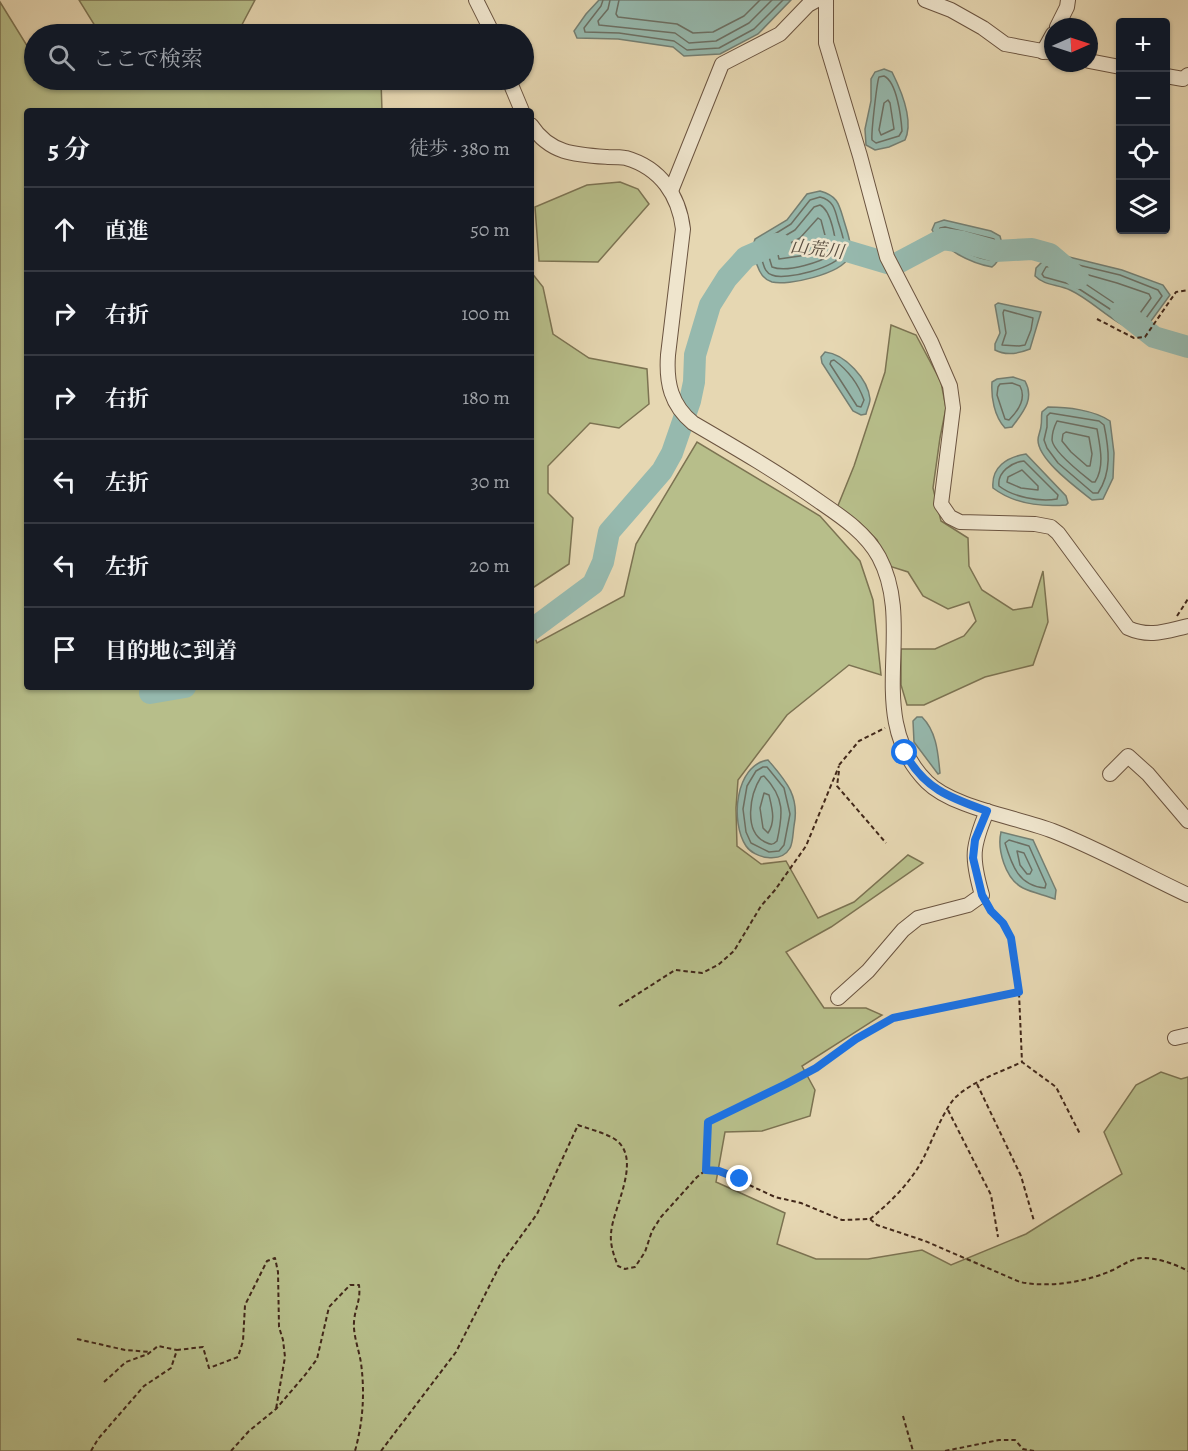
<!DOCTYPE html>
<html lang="ja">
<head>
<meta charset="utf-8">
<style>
	:root { --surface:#171b24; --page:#20242c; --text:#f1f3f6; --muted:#9ea1a6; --line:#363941 }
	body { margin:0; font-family:Alegreya,"Noto Serif JP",serif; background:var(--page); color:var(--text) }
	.controls { position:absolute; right:18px; top:18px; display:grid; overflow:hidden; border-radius:6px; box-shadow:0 2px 4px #0004 }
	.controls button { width:54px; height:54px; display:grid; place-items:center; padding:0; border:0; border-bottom:2px solid var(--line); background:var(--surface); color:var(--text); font:30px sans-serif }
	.compass { position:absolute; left:1044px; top:18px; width:54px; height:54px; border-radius:50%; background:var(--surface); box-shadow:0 2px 4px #0004; rotate:87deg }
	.stop { position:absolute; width:18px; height:18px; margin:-14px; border:4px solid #1a73e8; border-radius:50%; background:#fff }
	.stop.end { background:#1a73e8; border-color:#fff; box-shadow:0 2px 6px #0008 }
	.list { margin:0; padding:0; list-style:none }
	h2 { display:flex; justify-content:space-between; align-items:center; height:78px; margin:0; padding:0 24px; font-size:26px }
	h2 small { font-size:20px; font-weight:400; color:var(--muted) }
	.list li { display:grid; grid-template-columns:39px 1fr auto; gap:18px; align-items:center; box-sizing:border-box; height:84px; padding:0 24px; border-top:2px solid var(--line) }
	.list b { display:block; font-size:22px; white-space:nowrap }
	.list em { font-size:20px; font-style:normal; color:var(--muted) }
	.icon { flex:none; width:33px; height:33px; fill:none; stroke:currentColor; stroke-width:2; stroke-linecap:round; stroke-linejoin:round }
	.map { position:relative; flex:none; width:1188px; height:1451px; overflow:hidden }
	.search { position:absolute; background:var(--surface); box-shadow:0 2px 4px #0004; left:24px; top:24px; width:510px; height:66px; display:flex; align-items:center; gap:15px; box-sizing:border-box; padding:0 21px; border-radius:33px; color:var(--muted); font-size:22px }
	.panel { position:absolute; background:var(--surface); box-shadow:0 2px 4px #0004; left:24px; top:108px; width:510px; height:582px; border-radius:6px }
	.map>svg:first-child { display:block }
	.green { fill:#b7be8a; stroke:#7c7352; stroke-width:1.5 }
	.water { fill:#96b9ae; stroke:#747f73; stroke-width:1.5 }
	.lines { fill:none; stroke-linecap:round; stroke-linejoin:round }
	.shore { stroke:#6c7064; stroke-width:1.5 }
	.river { stroke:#96b9ae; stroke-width:22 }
	.street-casing { stroke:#6b5440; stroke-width:16 }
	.path { stroke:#42281a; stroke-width:2; stroke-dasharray:4.5 3; stroke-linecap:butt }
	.street { stroke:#efe5cd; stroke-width:14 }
	.route { stroke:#1a73e8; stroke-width:8 }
	.labels { text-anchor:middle; stroke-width:5; stroke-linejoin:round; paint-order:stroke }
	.water-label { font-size:18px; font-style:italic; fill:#574c3f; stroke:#efe5cd }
</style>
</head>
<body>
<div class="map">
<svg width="1188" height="1451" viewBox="0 0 1188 1451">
	<rect width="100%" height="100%" fill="#e6d7b2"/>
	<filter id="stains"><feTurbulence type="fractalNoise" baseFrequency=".00333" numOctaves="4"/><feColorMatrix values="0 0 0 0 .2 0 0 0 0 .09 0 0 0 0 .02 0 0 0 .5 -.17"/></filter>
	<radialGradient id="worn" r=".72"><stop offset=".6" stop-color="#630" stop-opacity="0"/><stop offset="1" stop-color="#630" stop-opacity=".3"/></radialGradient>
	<g class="green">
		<polygon points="79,0 255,0 237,34 100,34"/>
		<polygon points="0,2 34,57 34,80 381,80 382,111 27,111 27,687 531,687 531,627 537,643 624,596 636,544 697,442 820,516 860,561 873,600 881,675 849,665 787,715 738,780 736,808 737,846 761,864 786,861 818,918 854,902 908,855 923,863 831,927 786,952 824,1008 866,1008 882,1015 802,1066 815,1090 810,1116 762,1131 725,1132 716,1182 785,1213 777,1244 816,1259 868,1259 922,1250 951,1265 1026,1234 1122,1174 1104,1132 1136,1085 1161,1072 1181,1079 1188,1077 1188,1451 0,1451"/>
		<polygon points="620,182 638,189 649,204 598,262 539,261 535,207 587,185"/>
		<polygon points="531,272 543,287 553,334 589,358 647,369 649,404 619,428 590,423 548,466 548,493 573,518 569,564 531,589"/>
		<polygon points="891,325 916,335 941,382 946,408 940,438 933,488 941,521 968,538 969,566 982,590 1013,610 1032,607 1043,571 1048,622 1033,665 985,677 924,705 907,705 901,685 901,649 935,649 964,636 976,621 969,602 948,609 923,596 908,572 889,566 877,540 859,522 837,508 854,466 885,372"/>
	</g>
	<g class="water">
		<polygon points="599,0 791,0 758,34 720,54 684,56 673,47 618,39 577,38 574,31 586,14"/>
		<path d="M884,69L892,72C901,90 914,121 905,140L889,147L875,150L866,145L865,129L871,101V79L875,72Z"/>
		<path d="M820,191C838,196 839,204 844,221C847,231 853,246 849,257C841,274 788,286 772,282C763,279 760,273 757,265C753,255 751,250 755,239L787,220L807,194Z"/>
		<path d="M944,220L991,231L1000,236C1004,248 1003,258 992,267C971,263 943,250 932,230L935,223Z"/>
		<path d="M1069,257L1122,270L1163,285L1170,295L1143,332C1114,327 1096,302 1070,290C1058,284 1045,286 1035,276L1036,268L1042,262Z"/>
		<path d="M998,303L1041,312L1030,349C1020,353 1006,356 995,350V344L1000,333L995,305Z"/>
		<path d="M825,352C845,354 868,379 870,399C870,404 867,409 866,414L861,415L853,411L822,363L821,357Z"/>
		<path d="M1013,377L1025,381C1035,399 1023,412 1012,427L1005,428C994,416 991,397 992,382L997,379Z"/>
		<path d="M1048,407C1067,407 1094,410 1110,421L1114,453L1113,478L1103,499L1092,500C1077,488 1038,460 1038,440C1038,435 1041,430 1041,426C1042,421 1041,417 1042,412Z"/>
		<path d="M1026,454L1066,496L1068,503L1066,505C1040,507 1014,504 993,488C991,467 1007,457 1026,454Z"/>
		<path d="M917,717H922C937,732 938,754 940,773L938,774L914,742L913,721Z"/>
		<path d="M768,760C786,781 800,796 794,826C793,832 793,843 790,848C781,864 754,858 746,846C730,822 735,765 768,760Z"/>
		<path d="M1001,832L1033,840L1056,890L1055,899C1045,895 1033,893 1023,888C1005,879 997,849 1001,832Z"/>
	</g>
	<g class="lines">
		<g class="shore">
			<polyline points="603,0 601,6 584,28 585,32 619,33 674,41 687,50 719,48 754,29 783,0"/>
			<polyline points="610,0 608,9 598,21 599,25 675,33 689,43 716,41 749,23 772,0"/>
			<polyline points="619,0 616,14 618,17 677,24 693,33 713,32 744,16 760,0"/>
			<path d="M884,76C897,82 901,117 902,131L899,136L876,143L872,140C871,133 877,82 879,77Z"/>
			<polygon points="888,100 890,103 894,129 881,135 879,130 884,103"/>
			<path d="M820,197C833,200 835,209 838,221C841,231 846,242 843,253C839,267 785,281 772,275C765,273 764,266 762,260C759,254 757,250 760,243L791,224L810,200Z"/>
			<path d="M820,205C831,210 837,241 835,252C823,262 787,273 772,267L766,247L795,230L814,207Z"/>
			<polygon points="818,218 821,220 827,243 826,248 807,255 779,259 777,250 800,238"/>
			<path d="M945,227L994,239C998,246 997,256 990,260C974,258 949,245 939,231L940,228Z"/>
			<polygon points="1070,263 1120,275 1158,290 1162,296 1141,325 1133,324 1073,285 1044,277 1042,274 1046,267"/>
			<polygon points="1078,272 1117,283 1149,294 1151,298 1138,316 1135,317 1075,277 1074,274"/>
			<polygon points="1004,310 1033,318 1031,330 1025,345 1019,346 1002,345 1006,333 1003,313"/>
			<path d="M834,360C849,371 858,383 864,400L861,407L857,406L830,364L831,361Z"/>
			<path d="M1000,384L1012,383L1020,386C1027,399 1018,411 1009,420L1005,419L997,395L998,387Z"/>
			<path d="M1050,413L1099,421L1104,425C1109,449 1112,472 1098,493H1093L1058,463L1047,448L1044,440L1047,427V416Z"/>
			<path d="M1057,421L1097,429C1100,446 1105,467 1095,482H1092C1082,474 1053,452 1052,440C1052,434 1055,425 1057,421Z"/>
			<polygon points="1066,432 1089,437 1092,454 1090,466 1087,466 1071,452 1062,441 1063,434"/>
			<path d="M1024,461L1058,495L1057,499C1039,502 1013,497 999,486C997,472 1012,462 1024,461Z"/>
			<polygon points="1022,470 1038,486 1038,490 1021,488 1007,482 1008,477"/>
			<polygon points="763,767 767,767 784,788 790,814 784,845 779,851 769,852 751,843 746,832 743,809 747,786 756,771"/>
			<path d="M764,776C785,798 783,814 777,841C773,845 771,845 765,842C743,831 750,794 761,777Z"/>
			<path d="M764,793L769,795C772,808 776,821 768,833L763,828L760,808Z"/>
			<path d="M1009,840L1029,846L1046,884L1045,888C1019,886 1012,866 1005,843Z"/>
			<polygon points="1017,851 1024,853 1032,870 1030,874 1027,874 1020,865"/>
		</g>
		<g class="river">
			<polyline points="819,246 830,246 894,265 943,239 963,242 995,251 1032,249 1050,254 1078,278"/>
			<polyline points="1121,311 1154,337 1188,347"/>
			<polyline points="531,630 593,584 603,562 609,532 662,471 672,453 690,401 694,382 695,355 710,305 727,278 746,257 776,244 780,244"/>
			<polyline points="150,693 185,687"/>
		</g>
		<defs>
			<g id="street">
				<polyline points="476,0 493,34"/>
				<path d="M826,0V43L860,156L887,257L931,342L950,386L953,408L941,504L950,517L960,522L1035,524L1051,527L1058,533L1128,628C1150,638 1166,631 1188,626"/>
				<polyline points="925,0 951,10 983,28 1005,44 1053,53"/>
				<polyline points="1057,27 1067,7 1068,0"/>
				<polyline points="1043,52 1053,34"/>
				<polyline points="1089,61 1120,67"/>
				<polyline points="1166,76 1183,79 1188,75"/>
				<polyline points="509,80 522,111"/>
				<path d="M531,125C550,154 576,155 608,157C614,157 621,157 626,158C661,168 679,196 683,229L668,355C666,383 671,405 693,423C736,448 779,473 820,502C842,517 866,533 879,557C917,628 862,717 927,782C953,808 1017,817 1053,831C1099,849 1143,874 1188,895"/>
				<polyline points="671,191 722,64 780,34 808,5 817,0"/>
				<polyline points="1110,774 1128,756 1148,774 1188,821"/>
				<path d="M838,998L868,971L903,930L918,918L968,905L982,895C971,857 972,847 987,811"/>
				<polyline points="1175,1038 1188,1035"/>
			</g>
		</defs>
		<use href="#street" class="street-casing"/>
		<g class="path">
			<polyline points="1097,319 1134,338 1145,337 1176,292 1188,290"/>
			<polyline points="1177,616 1188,599"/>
			<polyline points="839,765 859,741 885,728"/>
			<polyline points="839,771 837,786 886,843"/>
			<polyline points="1019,993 1022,1062"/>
			<polyline points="619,1006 675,970 702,973 718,965 734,951 761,906 775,890 806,846 839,766"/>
			<polyline points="977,1084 1021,1176 1034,1221"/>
			<polyline points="948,1110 991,1195 998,1237"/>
			<polyline points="706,1169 708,1122 787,1084 816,1068 856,1039 893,1018 1019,992 1011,938 1003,923 988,905"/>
			<path d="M870,1219C891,1202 912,1181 924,1157C932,1141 945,1106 957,1096C975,1080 1001,1072 1022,1062L1056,1087L1080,1134"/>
			<polyline points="77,1339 125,1350 151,1352"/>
			<polyline points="104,1382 126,1362 148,1354 158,1346 177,1350"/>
			<polyline points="903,1416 913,1451"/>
			<polyline points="91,1451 98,1439 144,1386 171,1368 177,1350 203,1347 209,1368 238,1357 243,1341 245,1305 267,1261 275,1258 278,1272 279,1327 283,1340 285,1357 276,1409"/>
			<path d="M231,1451L249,1431L276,1409L305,1375L317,1359L329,1307L350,1285H359C361,1301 355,1307 354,1322C353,1335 359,1350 361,1363C365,1393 363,1422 355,1451"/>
			<path d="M381,1451L456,1352L500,1265L537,1214L578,1125C589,1129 602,1132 613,1138C645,1157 612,1208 611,1234C610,1245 614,1256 618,1266L625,1269L635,1267L645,1252L652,1231L661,1217L697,1177L706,1170L719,1171L775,1197L801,1203L842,1220L870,1219L877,1225L925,1241L1020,1282C1049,1288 1086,1282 1113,1270C1123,1265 1132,1258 1143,1258C1158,1258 1175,1264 1188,1271"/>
			<polyline points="945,1451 999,1440 1015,1440 1023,1449 1034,1451"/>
		</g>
		<use href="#street" class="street"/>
	</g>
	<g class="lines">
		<path class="route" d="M740,1179L719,1171L706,1170L708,1122L786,1084L816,1068L856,1039L893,1018L1019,992L1011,938L1003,923L991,911L982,895L973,858L975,840L987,811C951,798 924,789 905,753"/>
	</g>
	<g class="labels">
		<g class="water-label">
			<text transform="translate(817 249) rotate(7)" y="6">山荒川</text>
		</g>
	</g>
	<rect width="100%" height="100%" filter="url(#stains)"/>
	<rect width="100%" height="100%" fill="url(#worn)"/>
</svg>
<div class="controls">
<button>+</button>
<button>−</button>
<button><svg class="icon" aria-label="locate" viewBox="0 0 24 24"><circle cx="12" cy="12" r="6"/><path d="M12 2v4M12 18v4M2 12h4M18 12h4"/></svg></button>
<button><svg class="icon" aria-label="layers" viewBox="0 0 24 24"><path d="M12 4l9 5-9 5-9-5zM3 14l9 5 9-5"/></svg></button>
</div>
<svg class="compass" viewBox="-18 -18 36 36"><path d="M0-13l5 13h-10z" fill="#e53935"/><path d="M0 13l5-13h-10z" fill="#9ea1a6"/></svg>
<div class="stop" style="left:905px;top:753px"></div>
<div class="stop end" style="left:740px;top:1179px"></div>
<div class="search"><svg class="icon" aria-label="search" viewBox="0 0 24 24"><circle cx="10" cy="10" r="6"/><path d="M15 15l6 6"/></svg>ここで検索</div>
<section class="panel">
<h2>5 分<small>徒歩 · 380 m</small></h2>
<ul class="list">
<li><svg class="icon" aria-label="ahead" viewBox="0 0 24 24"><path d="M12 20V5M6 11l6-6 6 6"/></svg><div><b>直進</b></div><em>50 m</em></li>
<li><svg class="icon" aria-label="right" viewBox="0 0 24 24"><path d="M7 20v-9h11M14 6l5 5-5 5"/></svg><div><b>右折</b></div><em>100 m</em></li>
<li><svg class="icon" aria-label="right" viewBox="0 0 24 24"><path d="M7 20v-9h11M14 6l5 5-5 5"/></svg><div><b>右折</b></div><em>180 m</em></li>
<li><svg class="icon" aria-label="left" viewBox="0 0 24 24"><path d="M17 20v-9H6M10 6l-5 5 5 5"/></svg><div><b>左折</b></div><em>30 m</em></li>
<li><svg class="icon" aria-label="left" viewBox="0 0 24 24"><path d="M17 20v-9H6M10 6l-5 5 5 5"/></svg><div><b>左折</b></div><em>20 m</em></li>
<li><svg class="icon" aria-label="arrive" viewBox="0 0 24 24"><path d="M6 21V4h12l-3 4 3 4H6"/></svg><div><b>目的地に到着</b></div></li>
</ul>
</section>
</div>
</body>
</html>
